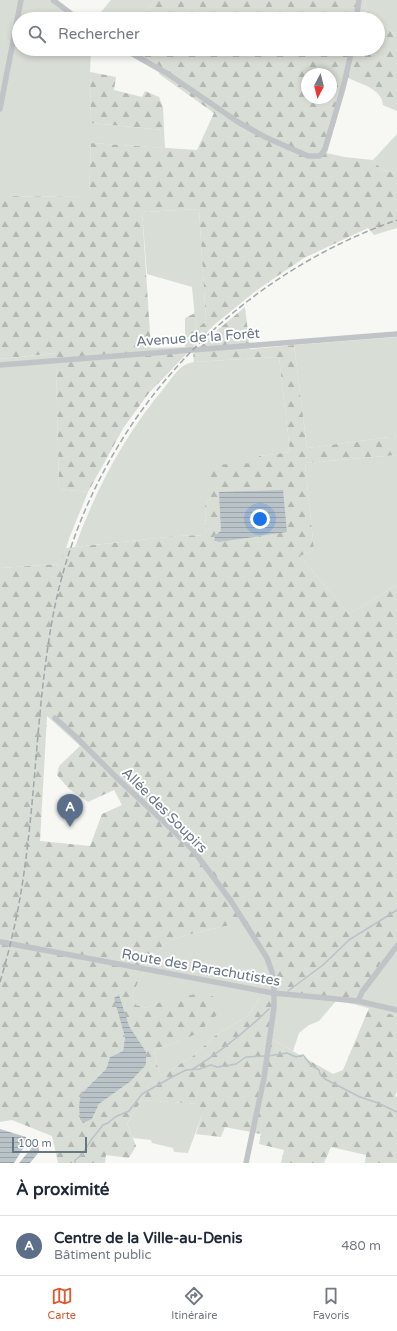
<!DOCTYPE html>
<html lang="fr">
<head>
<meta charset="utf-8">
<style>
	:root { --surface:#fff; --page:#f2f2f3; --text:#1f2937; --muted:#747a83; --line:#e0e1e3; --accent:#dc582e }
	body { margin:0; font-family:"Varela Round",sans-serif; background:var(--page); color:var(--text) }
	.compass { position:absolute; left:301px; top:68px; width:36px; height:36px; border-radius:50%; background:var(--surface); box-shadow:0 2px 6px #0003; rotate:187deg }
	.scale { position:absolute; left:12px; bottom:10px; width:75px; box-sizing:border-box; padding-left:4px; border:2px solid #677683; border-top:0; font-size:11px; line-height:14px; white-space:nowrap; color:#677683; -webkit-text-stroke:3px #fff; paint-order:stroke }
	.you { position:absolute; left:260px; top:519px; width:14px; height:14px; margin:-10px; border:3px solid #fff; border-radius:50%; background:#1a73e8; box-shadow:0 0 0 6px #1a73e833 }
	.badge { display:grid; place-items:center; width:26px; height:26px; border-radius:50%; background:var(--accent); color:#fff; font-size:13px; font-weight:700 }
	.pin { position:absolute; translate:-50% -33px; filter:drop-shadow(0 1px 2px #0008) }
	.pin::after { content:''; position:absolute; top:21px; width:14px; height:12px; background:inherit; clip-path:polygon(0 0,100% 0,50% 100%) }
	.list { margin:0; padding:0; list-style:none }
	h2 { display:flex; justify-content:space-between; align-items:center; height:52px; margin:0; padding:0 16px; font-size:17px }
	h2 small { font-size:13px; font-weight:400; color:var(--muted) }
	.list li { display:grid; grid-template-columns:26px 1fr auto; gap:12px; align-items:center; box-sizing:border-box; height:60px; padding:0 16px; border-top:1px solid var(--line) }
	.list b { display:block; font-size:15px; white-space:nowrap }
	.list p { margin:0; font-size:13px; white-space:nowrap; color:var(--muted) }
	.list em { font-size:13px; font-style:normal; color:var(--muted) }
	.icon { flex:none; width:22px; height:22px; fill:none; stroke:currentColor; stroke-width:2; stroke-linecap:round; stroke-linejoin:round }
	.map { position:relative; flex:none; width:397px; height:1163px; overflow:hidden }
	.search { position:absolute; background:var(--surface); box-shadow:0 2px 6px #0003; left:12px; right:12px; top:12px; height:44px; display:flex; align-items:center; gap:10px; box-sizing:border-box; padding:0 14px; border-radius:22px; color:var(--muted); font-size:15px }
	.sheet { height:112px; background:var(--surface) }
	nav { display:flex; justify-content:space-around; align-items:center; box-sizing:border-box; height:56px; border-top:1px solid var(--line); background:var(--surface); font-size:11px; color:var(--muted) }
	nav a { display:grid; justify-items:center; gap:2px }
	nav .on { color:var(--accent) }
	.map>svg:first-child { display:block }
	.green { fill:#d8ddd5 }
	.forest { fill:url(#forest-firs); fill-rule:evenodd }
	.water { fill:url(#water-rules) }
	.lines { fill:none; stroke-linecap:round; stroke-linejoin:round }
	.stream { stroke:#b9c3c8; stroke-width:1.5 }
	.minor { stroke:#c0c4c7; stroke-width:5.5 }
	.rail { stroke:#a1a7ac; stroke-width:1.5; stroke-dasharray:6 3; stroke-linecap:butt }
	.labels { text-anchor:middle; stroke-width:4; stroke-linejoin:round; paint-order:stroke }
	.street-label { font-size:14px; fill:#677683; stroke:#fff }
</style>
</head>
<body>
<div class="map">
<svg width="397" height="1163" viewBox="0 0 397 1163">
	<defs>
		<pattern id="forest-firs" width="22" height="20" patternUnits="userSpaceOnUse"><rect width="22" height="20" fill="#d8ddd5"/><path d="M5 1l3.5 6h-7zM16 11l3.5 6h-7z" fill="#b3b8b2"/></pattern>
		<pattern id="water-rules" width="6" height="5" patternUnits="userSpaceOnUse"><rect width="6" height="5" fill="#b9c3c8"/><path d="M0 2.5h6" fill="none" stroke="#9aa3a8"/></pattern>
	</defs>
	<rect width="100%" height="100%" fill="#f7f7f4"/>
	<g class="green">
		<polygon points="0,0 49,0 73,19 19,19 19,49 91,49 90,72 91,123 164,130 165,148 91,143 89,197 0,196"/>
		<polygon points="111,0 155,0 140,19 95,19"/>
		<polygon points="366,0 397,0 397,36 364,8"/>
		<polygon points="397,134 397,173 382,170 373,160"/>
		<polygon points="199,209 206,321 196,329 192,287 147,274 142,212"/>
		<polygon points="397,337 397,436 307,448 294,345"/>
		<polygon points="57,353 56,366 59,489 88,492 70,536 61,564 0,568 0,359"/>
		<path d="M279,357L290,452L259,456L260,463L211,498L205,505L206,535L177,536L75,547C96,489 125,434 165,387C169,382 179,367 185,365C188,363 191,363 194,362Z"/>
		<polygon points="397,455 397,585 349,614 300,556 314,550 305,463"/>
		<path d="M230,925L260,947L336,1001L319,1021L309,1025L299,1033L293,1051L268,1037L261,996L248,1016L216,1035L193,1056L161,1076L156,1062L154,1050L180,1041L165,1000L147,1008L136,1005L132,995C137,983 155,952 165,944C178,935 214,929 230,925Z"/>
		<polygon points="397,943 397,1016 353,1004"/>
		<polygon points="142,1100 199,1104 202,1115 188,1153 174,1152 173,1148 152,1143 151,1140 133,1138 127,1123"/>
	</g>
	<g class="forest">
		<polygon points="155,0 366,0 364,8 377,19 140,19"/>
		<path d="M378,20L397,36V111L383,105C382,89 361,84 348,78L327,153L344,157L373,160L382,170L397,173V228L374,235L368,228L304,258L257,290L214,325L149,393L124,427L88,492L59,489L56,366V353L0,359V196L89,197L91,143L197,150L214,113L159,74L161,67L129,49H378ZM307,74H331V98H307ZM199,209L206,321L196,329L195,313L185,318V347L151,348L142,212Z"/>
		<polygon points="90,72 116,77 114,90 142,97 145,91 159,97 163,107 164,130 91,123"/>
		<path d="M245,307L250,349L294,345L307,448L397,436V455L305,463L314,550L300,556L349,614L397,585V943L353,1004L279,990L271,967L260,948L230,925C214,929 178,935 165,944C155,952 137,983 132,995L136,1005L147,1008L165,1000L196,994L210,995L221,1001V1011L198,1033L180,1041L154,1050L156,1062L161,1076L193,1056L216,1035L248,1016L261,996L273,999L268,1037L333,1074L343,1070L369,1008L397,1016V1091L395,1096L397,1097V1163H365L366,1155L331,1147L324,1163H281L284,1150L259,1144L261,1134L225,1127L221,1137L196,1134L202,1115L199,1114L198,1104L142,1100L127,1123L136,1146L129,1158L106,1155L105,1163H58L52,1136L12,1120L0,1122V568L60,564L66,548L177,536L206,535L205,505L211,498L209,465L259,463V456L290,452L279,357L194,362L193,354L214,333ZM221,531L287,532L220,542L214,541L215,535ZM47,716L80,746L59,766L57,775L69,789L88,802L114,790L122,805L102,814L90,846L40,841ZM123,1027L146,1065L131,1081L99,1104L92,1119L81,1094L106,1069L110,1057L123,1051L125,1037Z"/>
	</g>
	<g class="water">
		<polygon points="283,490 287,532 220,542 214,541 215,535 221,531 219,492"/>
		<polygon points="119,995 129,1026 146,1052 146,1065 131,1081 99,1104 92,1119 83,1123 80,1119 79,1106 81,1094 106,1069 110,1057 123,1051 125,1037 114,998"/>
		<polygon points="0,1129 26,1137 27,1142 14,1163 0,1163"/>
		<polygon points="35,1144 39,1148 39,1152 30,1163 19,1163"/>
	</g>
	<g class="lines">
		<g class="stream">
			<polyline points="288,991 323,965 349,940 397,910"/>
			<polyline points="268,1056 287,1053 296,1057 303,1055 311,1065 319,1070 320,1074 325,1079 360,1097 378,1103 397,1112"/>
			<path d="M193,1069C222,1051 245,1032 269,1009"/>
			<polyline points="75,1163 75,1160 82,1155 91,1140 103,1125 108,1123 115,1117 129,1111 142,1094 172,1077 186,1070 200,1069 211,1065 217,1067 225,1066 236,1064 246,1057 266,1056"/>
		</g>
		<g class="minor">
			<polyline points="53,0 78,19"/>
			<polyline points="356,19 359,0"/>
			<polyline points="124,49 168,74 238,122 265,137 308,156 320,156 325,149 343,88 352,49"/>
			<polyline points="0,109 21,0"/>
			<polyline points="0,365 397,334"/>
			<polyline points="55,718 73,734 119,780 162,820 193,850 231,901 267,958 272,972 274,983 274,1007 264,1078 246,1163"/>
			<polyline points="1,942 273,993 358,1001 397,1010"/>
			<polyline points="358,1001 362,992 397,946"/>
		</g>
		<path class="rail" d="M0,982C9,952 16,922 21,892C36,802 36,711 52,621C85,435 220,282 397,220"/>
	</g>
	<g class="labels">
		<g class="street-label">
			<text transform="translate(198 337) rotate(-4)" y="5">Avenue de la Forêt</text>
			<text transform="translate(165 810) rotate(45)" y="5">Allée des Soupirs</text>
			<text transform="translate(201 967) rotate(10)" y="5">Route des Parachutistes</text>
		</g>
	</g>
</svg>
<svg class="compass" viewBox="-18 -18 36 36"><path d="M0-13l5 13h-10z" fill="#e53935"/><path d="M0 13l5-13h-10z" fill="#747a83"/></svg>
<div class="scale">100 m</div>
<div class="you"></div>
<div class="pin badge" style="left:70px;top:827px;background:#5c6f8a">A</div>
<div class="search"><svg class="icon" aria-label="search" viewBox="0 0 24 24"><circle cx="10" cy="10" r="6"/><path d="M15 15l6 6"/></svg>Rechercher</div>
</div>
<section class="sheet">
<h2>À proximité<small></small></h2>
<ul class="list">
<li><span class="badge" style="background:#5c6f8a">A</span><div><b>Centre de la Ville-au-Denis</b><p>Bâtiment public</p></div><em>480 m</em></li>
</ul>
</section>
<nav>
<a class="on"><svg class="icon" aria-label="map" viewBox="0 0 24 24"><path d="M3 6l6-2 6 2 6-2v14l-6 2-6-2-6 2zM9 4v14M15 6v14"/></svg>Carte</a>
<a><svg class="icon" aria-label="directions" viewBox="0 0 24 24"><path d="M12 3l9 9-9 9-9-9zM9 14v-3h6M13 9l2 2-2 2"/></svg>Itinéraire</a>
<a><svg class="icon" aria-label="saved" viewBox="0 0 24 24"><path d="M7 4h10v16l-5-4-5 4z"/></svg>Favoris</a>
</nav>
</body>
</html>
